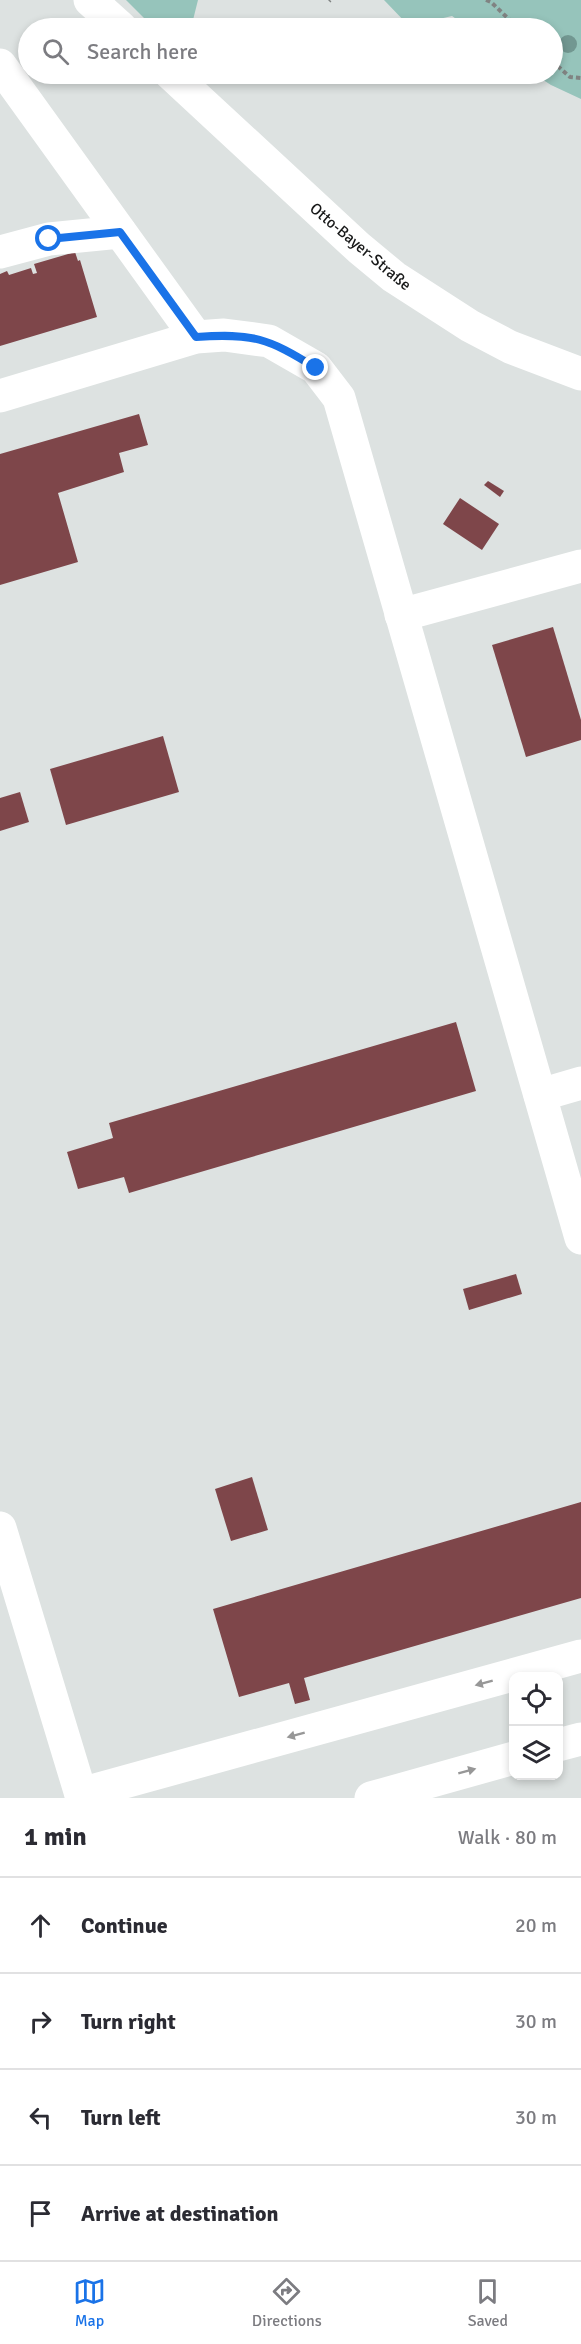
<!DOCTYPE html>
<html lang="en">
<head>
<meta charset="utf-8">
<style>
	:root { --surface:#fff; --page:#f2f2f3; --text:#2b2b33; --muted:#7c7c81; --line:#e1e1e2; --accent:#1a73e8 }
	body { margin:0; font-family:Signika,sans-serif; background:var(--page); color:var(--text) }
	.controls { position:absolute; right:18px; bottom:18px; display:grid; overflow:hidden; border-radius:12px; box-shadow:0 3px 9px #0003 }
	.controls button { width:54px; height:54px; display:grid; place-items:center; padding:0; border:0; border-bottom:2px solid var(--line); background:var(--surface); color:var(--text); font:30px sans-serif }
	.stop { position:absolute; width:18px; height:18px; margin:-14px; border:4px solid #1a73e8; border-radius:50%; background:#fff }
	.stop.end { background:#1a73e8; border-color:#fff; box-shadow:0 2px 6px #0008 }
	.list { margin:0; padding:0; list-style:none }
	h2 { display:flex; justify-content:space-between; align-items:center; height:78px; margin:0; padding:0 24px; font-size:26px }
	h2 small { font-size:20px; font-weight:400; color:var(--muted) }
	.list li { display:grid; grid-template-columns:39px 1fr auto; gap:18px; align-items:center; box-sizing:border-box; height:96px; padding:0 24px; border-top:2px solid var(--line) }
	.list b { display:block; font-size:22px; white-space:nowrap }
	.list em { font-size:20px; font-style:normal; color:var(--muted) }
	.icon { flex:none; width:33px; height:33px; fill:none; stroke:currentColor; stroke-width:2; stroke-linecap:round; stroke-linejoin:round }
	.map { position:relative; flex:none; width:581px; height:1798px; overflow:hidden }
	.search { position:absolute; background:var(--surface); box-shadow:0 3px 9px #0003; left:18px; right:18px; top:18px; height:66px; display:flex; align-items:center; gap:15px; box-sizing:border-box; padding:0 21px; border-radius:33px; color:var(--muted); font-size:22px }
	.sheet { height:462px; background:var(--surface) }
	nav { display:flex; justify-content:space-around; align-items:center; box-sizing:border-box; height:84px; border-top:2px solid var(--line); background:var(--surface); font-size:16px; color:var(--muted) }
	nav a { display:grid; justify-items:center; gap:3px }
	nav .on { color:var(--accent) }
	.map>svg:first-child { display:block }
	.green { fill:#96c4bb }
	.building { fill:#7e464a }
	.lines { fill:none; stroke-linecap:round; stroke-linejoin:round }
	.path { stroke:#808382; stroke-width:4; stroke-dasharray:4.5 3; stroke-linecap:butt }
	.minor { stroke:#fff; stroke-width:33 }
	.tree { fill:#729791 }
	.oneway { fill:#979797 }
	.route { stroke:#1a73e8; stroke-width:8 }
	.labels { text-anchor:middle; stroke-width:6; stroke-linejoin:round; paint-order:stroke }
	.street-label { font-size:16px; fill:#171818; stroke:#fff }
</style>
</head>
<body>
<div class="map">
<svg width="581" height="1798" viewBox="0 0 581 1798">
	<rect width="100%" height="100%" fill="#dde2e1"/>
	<g class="green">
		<polygon points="126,0 198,0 191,28 154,28"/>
		<polygon points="384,0 581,0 581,99 551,85 534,74 552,74 552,28 469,28 452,16 409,26"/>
	</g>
	<g class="building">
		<polygon points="75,252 78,261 80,260 97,317 0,346 0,274 7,271 9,275 31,268 33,274 37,273 34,264"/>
		<polygon points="139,414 148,445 119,453 124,472 58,493 78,562 0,585 0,454"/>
		<polygon points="488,481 504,491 500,497 484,485"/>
		<polygon points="460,498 499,524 482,550 443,524"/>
		<polygon points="553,627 581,720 581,740 526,757 492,645"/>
		<polygon points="163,736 179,792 66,825 50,769"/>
		<polygon points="20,792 29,822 0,831 0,798"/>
		<polygon points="456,1022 476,1091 129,1193 124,1177 78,1189 67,1152 113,1138 109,1123"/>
		<polygon points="516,1274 522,1294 469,1310 463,1289"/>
		<polygon points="252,1477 268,1530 231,1541 215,1489"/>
		<polygon points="581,1502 581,1598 304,1678 310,1700 295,1704 289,1683 239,1697 213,1609"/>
	</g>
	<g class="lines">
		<g class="path">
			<polyline points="486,0 491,2 518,28"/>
			<polyline points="329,1 330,0"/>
			<polyline points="552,61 570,77 581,78"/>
		</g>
		<g class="minor">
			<polyline points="90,0 121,28"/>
			<polyline points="0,65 196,337"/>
			<polyline points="171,74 359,248 394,277 470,326 510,347 581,374"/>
			<polyline points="0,252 49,239 120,232"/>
			<polyline points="0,396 196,337 224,335 269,341 316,368 339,398 581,1238"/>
			<polyline points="401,615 581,566"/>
			<polyline points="540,1095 581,1083"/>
			<polyline points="0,1528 82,1798"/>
			<polyline points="558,1745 581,1739"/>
			<polyline points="81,1794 581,1656"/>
			<polyline points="371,1798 514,1758"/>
		</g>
	</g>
	<circle class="tree" cx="568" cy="44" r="9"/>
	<defs><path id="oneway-solid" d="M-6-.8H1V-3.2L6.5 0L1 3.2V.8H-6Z" transform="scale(1.5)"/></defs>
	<g class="oneway">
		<use href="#oneway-solid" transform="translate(484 1683) rotate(165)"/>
		<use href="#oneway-solid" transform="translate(296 1735) rotate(165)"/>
		<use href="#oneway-solid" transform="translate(467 1771) rotate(-15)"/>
	</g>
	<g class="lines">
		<path class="route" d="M49,239L120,232L196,337C253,333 268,338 316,368"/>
	</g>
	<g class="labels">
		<g class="street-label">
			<text transform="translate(361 246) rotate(40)" y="6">Otto-Bayer-Straße</text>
		</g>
	</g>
</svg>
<div class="controls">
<button><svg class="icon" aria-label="locate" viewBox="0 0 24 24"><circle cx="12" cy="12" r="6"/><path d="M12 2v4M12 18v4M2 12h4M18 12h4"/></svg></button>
<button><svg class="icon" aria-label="layers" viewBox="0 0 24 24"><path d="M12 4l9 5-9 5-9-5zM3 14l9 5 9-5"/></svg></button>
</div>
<div class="stop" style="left:49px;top:239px"></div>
<div class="stop end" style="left:316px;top:368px"></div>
<div class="search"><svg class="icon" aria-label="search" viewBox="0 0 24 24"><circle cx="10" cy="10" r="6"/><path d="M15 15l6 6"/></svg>Search here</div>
</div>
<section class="sheet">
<h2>1 min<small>Walk · 80 m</small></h2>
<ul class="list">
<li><svg class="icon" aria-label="ahead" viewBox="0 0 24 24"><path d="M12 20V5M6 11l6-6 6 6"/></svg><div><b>Continue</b></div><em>20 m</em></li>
<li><svg class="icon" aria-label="right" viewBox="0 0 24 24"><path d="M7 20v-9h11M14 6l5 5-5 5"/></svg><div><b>Turn right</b></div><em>30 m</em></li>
<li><svg class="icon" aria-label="left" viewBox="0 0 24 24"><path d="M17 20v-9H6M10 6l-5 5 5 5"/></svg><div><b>Turn left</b></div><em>30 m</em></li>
<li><svg class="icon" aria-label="arrive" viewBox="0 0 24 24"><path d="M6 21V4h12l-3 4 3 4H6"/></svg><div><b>Arrive at destination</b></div></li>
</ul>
</section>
<nav>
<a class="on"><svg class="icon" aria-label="map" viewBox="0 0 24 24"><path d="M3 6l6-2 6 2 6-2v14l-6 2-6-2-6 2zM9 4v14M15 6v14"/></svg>Map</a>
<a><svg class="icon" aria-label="directions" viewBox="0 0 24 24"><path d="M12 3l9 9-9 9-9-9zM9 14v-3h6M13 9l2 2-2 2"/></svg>Directions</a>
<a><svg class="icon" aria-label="saved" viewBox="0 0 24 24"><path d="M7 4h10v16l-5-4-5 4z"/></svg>Saved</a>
</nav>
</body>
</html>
